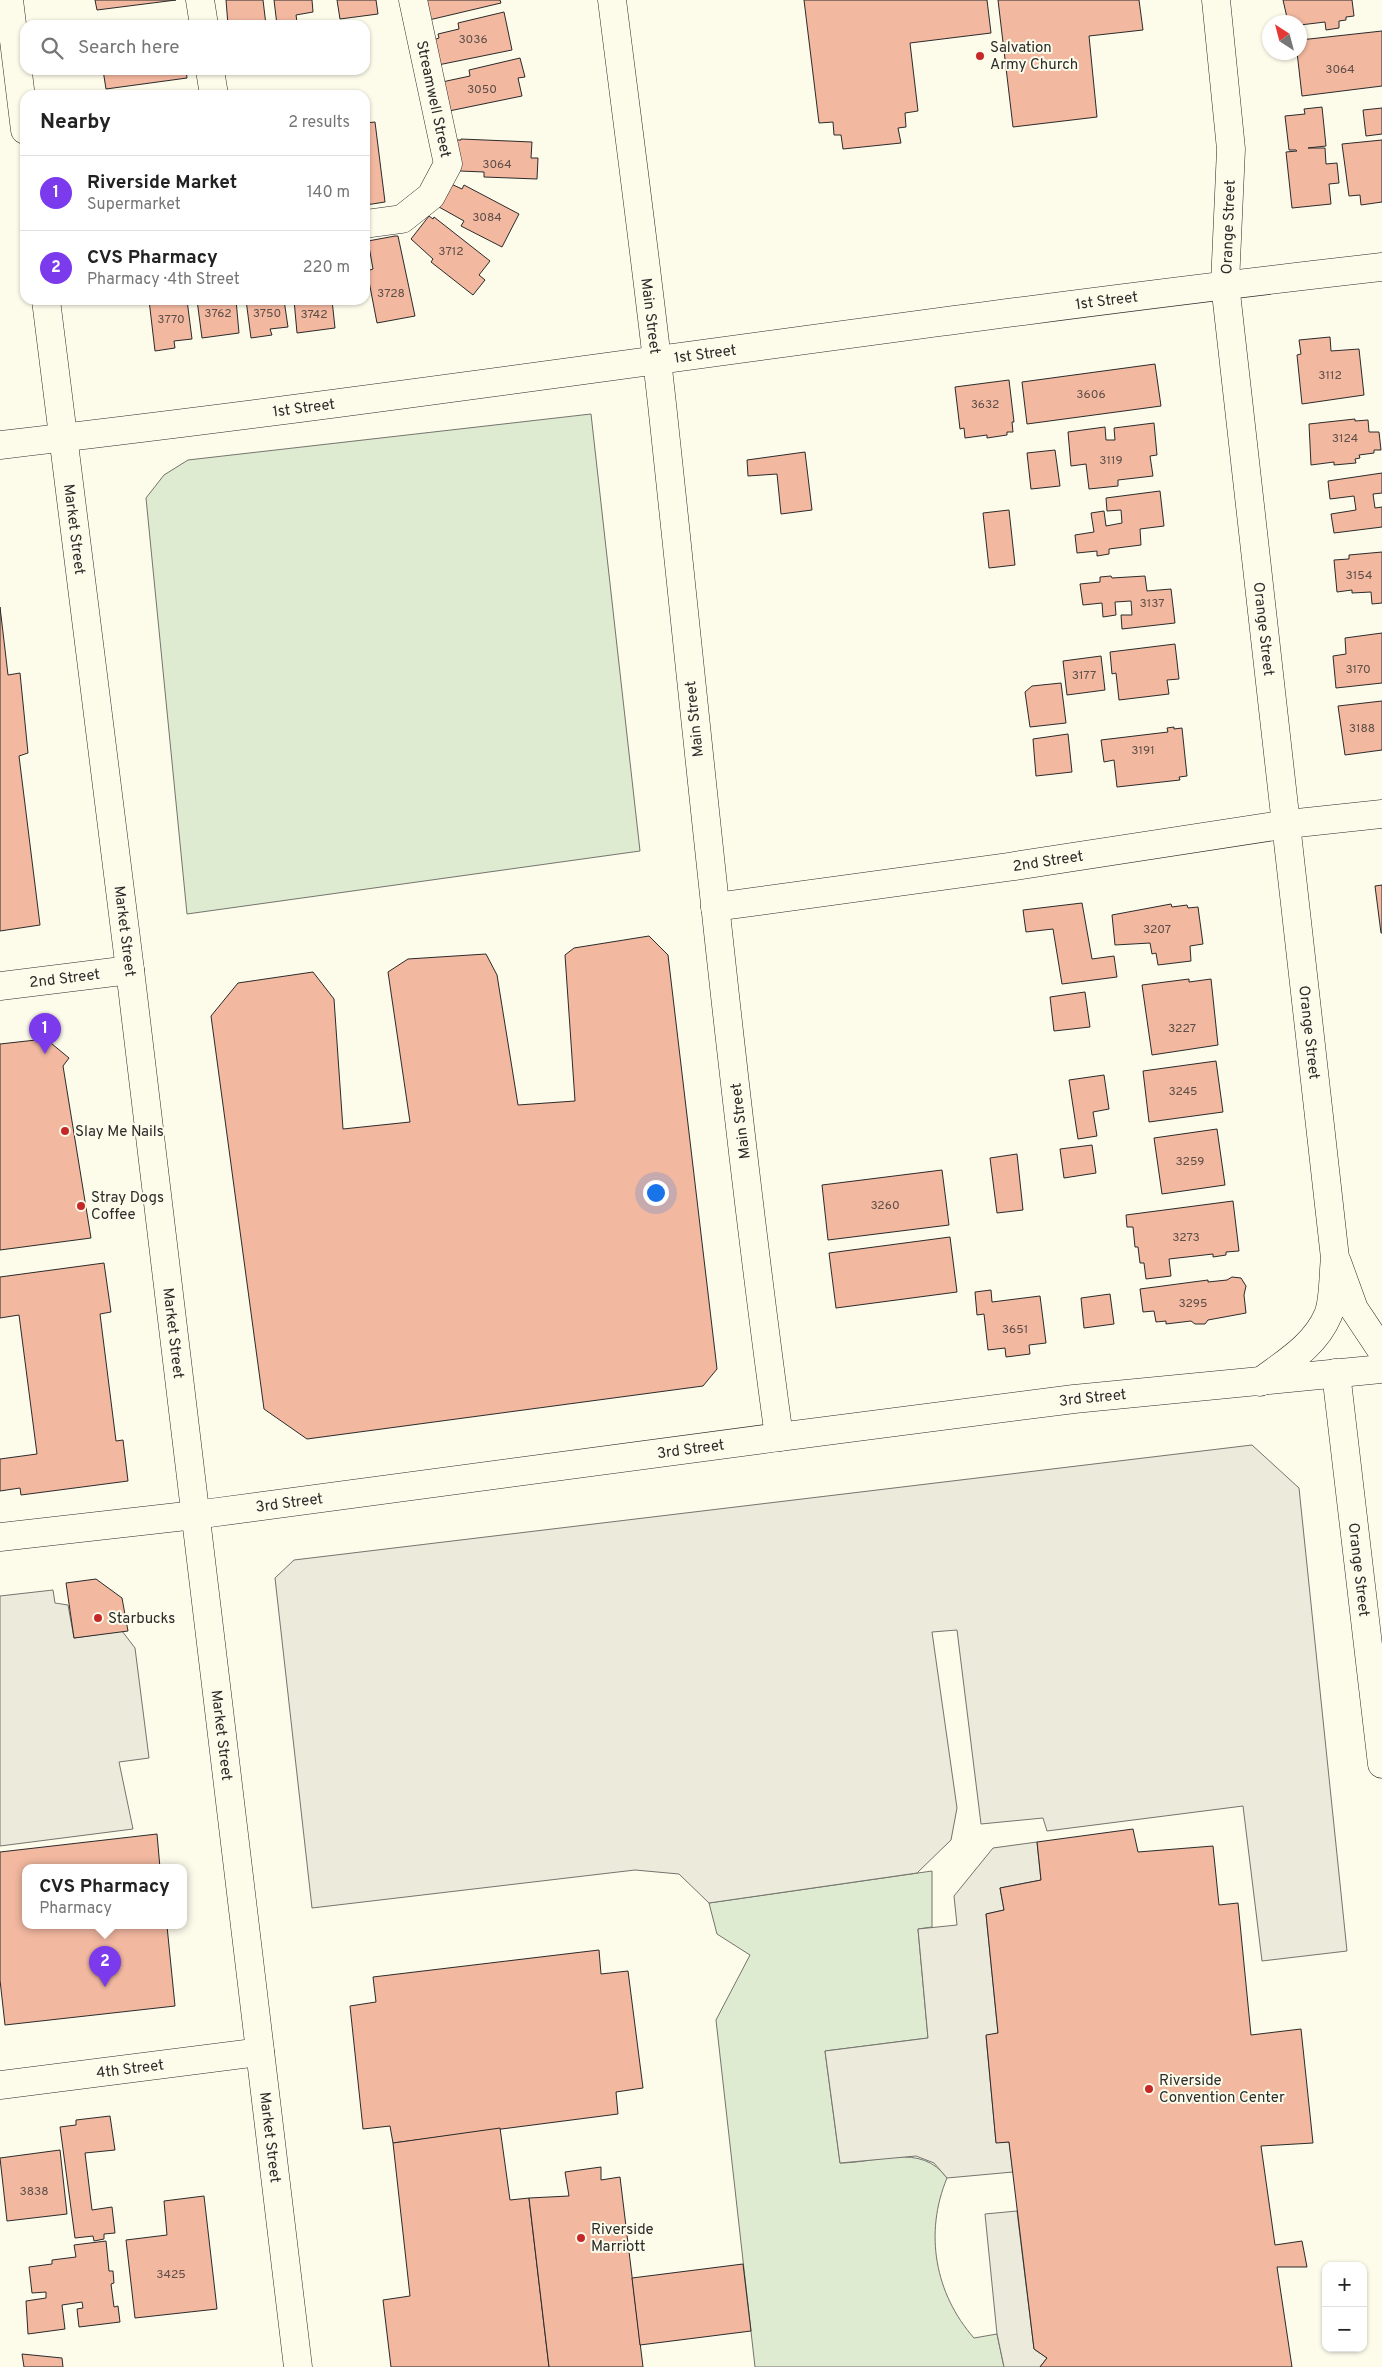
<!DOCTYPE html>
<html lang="en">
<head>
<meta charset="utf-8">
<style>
	:root { --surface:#fff; --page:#f2f2f2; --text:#222; --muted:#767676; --line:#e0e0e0; --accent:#7c3aed }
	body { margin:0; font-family:Overpass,sans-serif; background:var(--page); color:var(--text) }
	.controls { position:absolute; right:15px; bottom:15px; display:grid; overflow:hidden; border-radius:10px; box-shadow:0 1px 4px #0004 }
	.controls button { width:45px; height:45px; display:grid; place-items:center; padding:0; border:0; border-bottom:1px solid var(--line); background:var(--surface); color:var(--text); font:25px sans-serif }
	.compass { position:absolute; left:1262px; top:15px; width:45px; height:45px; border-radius:50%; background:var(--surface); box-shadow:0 1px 4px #0004; rotate:324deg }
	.you { position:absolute; left:655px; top:1192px; width:18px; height:18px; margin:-12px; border:4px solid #fff; border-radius:50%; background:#1a73e8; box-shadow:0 0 0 8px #1a73e833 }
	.badge { display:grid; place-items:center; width:32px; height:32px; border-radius:50%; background:var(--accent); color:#fff; font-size:16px; font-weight:700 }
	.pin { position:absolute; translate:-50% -41px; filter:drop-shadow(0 1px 2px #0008) }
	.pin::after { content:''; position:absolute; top:26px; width:18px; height:15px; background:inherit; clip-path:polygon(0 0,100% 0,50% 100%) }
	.popup { position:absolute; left:22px; top:1864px; width:165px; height:65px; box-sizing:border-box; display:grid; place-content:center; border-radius:10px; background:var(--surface); filter:drop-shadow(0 1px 4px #0005); font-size:16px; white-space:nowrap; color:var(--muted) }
	.popup b { font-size:19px; color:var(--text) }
	.popup::after { content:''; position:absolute; left:50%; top:100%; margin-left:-10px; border:10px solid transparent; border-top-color:var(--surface) }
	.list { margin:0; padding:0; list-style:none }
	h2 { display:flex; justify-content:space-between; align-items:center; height:65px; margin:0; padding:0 20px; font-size:21px }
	h2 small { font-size:16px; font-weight:400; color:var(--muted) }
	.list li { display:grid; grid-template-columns:32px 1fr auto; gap:15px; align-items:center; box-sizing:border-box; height:75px; padding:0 20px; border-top:1px solid var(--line) }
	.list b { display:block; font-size:19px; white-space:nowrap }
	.list p { margin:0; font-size:16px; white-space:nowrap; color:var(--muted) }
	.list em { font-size:16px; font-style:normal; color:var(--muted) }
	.icon { flex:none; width:28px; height:28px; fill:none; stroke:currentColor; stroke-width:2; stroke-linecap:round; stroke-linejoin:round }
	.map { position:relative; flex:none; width:1382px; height:2367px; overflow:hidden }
	.search { position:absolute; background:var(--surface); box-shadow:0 1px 4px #0004; left:20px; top:20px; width:350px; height:55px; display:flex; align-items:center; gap:12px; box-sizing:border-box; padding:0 18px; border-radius:15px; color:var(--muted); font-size:19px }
	.panel { position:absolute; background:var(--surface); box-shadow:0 1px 4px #0004; left:20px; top:90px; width:350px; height:215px; border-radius:15px }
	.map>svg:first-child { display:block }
	.green { fill:#deebd1; stroke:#74746e }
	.parking { fill:#eceadb; stroke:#74746e }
	.building { fill:#f2b8a0; stroke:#2b2b2b }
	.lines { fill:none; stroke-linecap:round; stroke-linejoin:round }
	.street-casing { stroke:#2b2b2b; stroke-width:29 }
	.secondary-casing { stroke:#2b2b2b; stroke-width:29 }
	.primary-casing { stroke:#2b2b2b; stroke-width:29 }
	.street { stroke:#fdfbea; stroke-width:28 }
	.secondary { stroke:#fdfbea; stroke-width:28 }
	.primary { stroke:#fdfbea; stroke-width:28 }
	.poi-dot { fill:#c62828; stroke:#fdfbea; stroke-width:2 }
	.labels { text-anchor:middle; stroke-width:4; stroke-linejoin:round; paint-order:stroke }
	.number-label { font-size:12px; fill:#5d4e48 }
	.poi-label { font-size:15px; fill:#2b2b2b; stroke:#fdfbea; text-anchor:start }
	.street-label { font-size:15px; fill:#2b2b2b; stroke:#fdfbea }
</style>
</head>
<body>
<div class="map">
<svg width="1382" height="2367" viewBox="0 0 1382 2367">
	<rect width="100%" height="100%" fill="#fdfbea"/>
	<g class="green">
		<polygon points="591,414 640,851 187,914 146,498 164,475 188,460"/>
		<path d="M932,1871V1927L918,1929L928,2038L825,2051L840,2163C877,2163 921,2142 947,2178C924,2233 935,2294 974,2338L997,2334L1004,2367H755L716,2020L750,1955L717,1934L709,1903Z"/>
	</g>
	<g class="parking">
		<polygon points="1252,1445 1299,1488 1347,1951 1262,1961 1243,1806 1047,1831 1043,1818 981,1824 957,1630 932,1632 957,1808 951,1840 917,1873 709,1903 679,1874 635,1870 312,1908 275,1578 294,1560"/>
		<polygon points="53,1590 55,1603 68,1605 74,1638 122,1631 135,1648 149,1758 119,1762 133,1829 0,1846 0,1596"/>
		<polygon points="1037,1842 1041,1880 1000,1888 1004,1910 986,1914 998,2033 986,2036 996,2142 1009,2142 1013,2172 947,2178 934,2163 916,2156 840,2163 825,2051 928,2038 918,1929 957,1925 954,1896 993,1848"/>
		<polygon points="1017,2211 1034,2349 1047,2358 1040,2367 1004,2367 997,2334 985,2214"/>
	</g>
	<g class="building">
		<polygon points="95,0 176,0 97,10"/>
		<polygon points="226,0 263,0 266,25 228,25"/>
		<polygon points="274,0 312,0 313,12 296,15 297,22 277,25"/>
		<polygon points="337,0 376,0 378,14 340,19"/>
		<polygon points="424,0 500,0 501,3 429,20"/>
		<polygon points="804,0 987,0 991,33 910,43 918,111 905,113 906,127 898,128 901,143 843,149 841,135 834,135 833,122 819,123"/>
		<polygon points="998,0 1139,0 1143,30 1089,36 1097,117 1013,127"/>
		<polygon points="1283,0 1352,0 1354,16 1346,17 1346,20 1339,21 1339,28 1326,30 1325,22 1300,25 1300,22 1288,22"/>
		<polygon points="504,12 512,50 438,65 433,40 439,38 438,34 459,29 458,23"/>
		<polygon points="1382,31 1382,86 1302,96 1297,52 1300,52 1300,40"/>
		<polygon points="520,58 525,77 518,78 522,96 449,111 442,82 470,76 469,70"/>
		<polygon points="103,70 186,70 187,78 106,89"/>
		<polygon points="1322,107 1326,146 1308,148 1325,148 1326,164 1337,163 1339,183 1329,184 1331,204 1292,208 1286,152 1297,151 1296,150 1289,150 1285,116 1305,114 1304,109"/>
		<polygon points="1382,108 1382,134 1366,136 1363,110"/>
		<polygon points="375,122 385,202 366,205 365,123"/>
		<polygon points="461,139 532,142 531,158 538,158 537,179 484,177 484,172 460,171 456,140 461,140"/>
		<polygon points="1382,140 1382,202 1361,205 1360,195 1349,196 1342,144"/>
		<polygon points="451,184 462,189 464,185 519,214 502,247 461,226 464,221 439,207"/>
		<polygon points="429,216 433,219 434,217 490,261 479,275 485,280 473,295 431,262 433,259 411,239"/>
		<polygon points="395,236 398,236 415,316 377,323 367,271 373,269 368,241"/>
		<polygon points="149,300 187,300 192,339 174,341 175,348 155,351"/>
		<polygon points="197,300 236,300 239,333 202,338"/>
		<polygon points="246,300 284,300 288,327 270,329 272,335 251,338"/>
		<polygon points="294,300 332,300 335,328 297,333"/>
		<polygon points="1330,337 1331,351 1359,349 1364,395 1302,404 1297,355 1301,354 1299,340"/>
		<polygon points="1155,364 1161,406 1027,424 1022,382"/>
		<polygon points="1009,380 1014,422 1012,422 1013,432 1007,432 1007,435 987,438 987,435 965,438 964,428 960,429 955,387"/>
		<polygon points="1355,419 1355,421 1368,420 1369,432 1379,432 1381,450 1374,450 1374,453 1359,455 1360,458 1355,459 1356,463 1334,465 1334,462 1311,465 1309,424"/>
		<polygon points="1154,423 1157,455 1150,456 1153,476 1118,480 1118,486 1089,489 1086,464 1071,466 1068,432 1105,427 1106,440 1115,440 1114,428"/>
		<polygon points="1055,450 1060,486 1031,489 1027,453"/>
		<polygon points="805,452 812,510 781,514 777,474 748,476 747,460"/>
		<polygon points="1382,473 1382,493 1373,494 1375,508 1382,507 1382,527 1334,533 1331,514 1356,510 1354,496 1330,499 1328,481"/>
		<polygon points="1160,491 1164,526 1140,529 1141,545 1109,549 1109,554 1097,556 1097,551 1077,553 1075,535 1094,532 1091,513 1104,511 1106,526 1122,523 1121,510 1107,511 1106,498"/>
		<polygon points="1009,510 1015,565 989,568 983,513"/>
		<polygon points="1382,552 1382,603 1372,604 1371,592 1352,593 1352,590 1337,592 1334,560 1349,559 1349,555"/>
		<polygon points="1111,576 1112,578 1145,576 1147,591 1171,589 1175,623 1122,629 1121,615 1132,615 1131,601 1115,602 1116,615 1103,617 1102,603 1083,605 1080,584 1100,582 1100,577"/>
		<polygon points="0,607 8,675 20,673 28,753 19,756 40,925 0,931"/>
		<polygon points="1382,633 1382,683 1336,688 1333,656 1346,654 1345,638"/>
		<polygon points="1175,644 1179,679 1167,680 1169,694 1119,700 1116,673 1112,674 1110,652"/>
		<polygon points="1101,656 1105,690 1067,695 1063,661"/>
		<polygon points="1061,683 1066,723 1030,727 1025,692 1032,686"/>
		<polygon points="1382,701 1382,750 1345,755 1338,706"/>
		<polygon points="1174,727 1174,729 1182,728 1187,776 1179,777 1180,780 1117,787 1114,760 1104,762 1101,740 1168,732 1167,728"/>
		<polygon points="1068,734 1072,772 1036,776 1033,739"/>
		<polygon points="1382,885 1382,933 1381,933 1375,886"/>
		<polygon points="1082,903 1092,959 1114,956 1117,977 1062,984 1053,929 1026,932 1023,910"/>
		<polygon points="1171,904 1172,907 1187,905 1188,908 1198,907 1203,944 1190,946 1191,961 1158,965 1156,953 1152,954 1150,943 1115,945 1112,915"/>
		<polygon points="649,936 668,955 717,1369 703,1386 307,1439 264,1409 211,1016 238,983 313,972 334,999 343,1129 410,1122 388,972 408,959 486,954 497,975 518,1105 575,1101 565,955 574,948"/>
		<polygon points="1189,979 1189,982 1211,979 1218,1045 1152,1055 1142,985"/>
		<polygon points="1085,992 1090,1027 1054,1031 1050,997"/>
		<polygon points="40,1034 69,1058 63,1066 91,1238 0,1250 0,1044 36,1040"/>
		<polygon points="1216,1061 1223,1112 1149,1122 1143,1071"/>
		<polygon points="1104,1075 1109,1109 1093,1112 1097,1136 1078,1139 1069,1080"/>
		<polygon points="1217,1129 1225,1185 1162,1194 1154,1138"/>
		<polygon points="1092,1145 1096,1173 1064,1178 1060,1149"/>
		<polygon points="1017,1154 1023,1210 997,1213 990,1158"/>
		<polygon points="942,1170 949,1225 828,1240 822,1185"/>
		<polygon points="1233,1201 1239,1251 1226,1252 1226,1255 1213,1257 1213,1254 1169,1259 1171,1276 1146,1279 1144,1263 1140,1263 1138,1247 1135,1247 1133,1227 1127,1227 1126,1215"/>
		<polygon points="950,1237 957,1292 836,1308 829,1253"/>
		<polygon points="104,1263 111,1312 100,1314 116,1441 123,1440 128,1481 21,1495 20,1488 0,1491 0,1459 37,1454 19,1315 0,1318 0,1277"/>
		<polygon points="1232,1277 1241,1278 1246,1286 1244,1295 1246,1313 1208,1320 1205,1324 1195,1324 1191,1321 1166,1324 1166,1321 1156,1322 1154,1311 1143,1312 1140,1289 1208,1280 1208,1282 1227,1280"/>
		<polygon points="991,1290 992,1302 1040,1296 1046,1343 1029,1345 1030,1354 1006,1357 1005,1348 988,1350 984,1314 977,1315 975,1292"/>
		<polygon points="1110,1294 1114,1324 1084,1328 1081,1298"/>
		<polygon points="96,1579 122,1598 128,1631 74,1638 66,1583"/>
		<polygon points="1133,1829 1138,1852 1213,1846 1219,1905 1238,1903 1251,2035 1301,2029 1313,2143 1261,2146 1275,2245 1302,2241 1307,2267 1277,2267 1292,2367 1040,2367 1047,2358 1034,2349 1009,2142 996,2143 986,2035 998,2033 986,1914 1004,1910 1000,1888 1041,1880 1037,1842"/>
		<polygon points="157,1834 160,1868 26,1868 26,1926 167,1926 175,2006 5,2025 0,1980 0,1852"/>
		<polygon points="599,1950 601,1974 628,1971 643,2088 616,2092 618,2114 393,2143 390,2126 363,2129 350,2006 376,2002 373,1977"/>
		<polygon points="110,2116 115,2150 85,2153 92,2210 112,2207 115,2233 104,2234 104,2239 94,2241 93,2236 75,2238 60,2127 76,2125 76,2120"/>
		<polygon points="500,2128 510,2200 529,2198 549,2367 391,2367 383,2300 410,2296 393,2143"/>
		<polygon points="60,2150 67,2214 7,2221 0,2158"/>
		<polygon points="601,2167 601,2180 620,2177 643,2367 549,2367 529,2198 569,2196 565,2172"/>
		<polygon points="204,2196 217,2309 135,2318 126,2240 167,2235 164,2201"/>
		<polygon points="106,2241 109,2271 113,2271 114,2283 111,2284 114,2307 118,2306 120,2322 79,2327 77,2309 83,2308 82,2302 62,2305 65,2329 28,2334 26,2301 46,2298 46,2292 32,2293 29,2267 52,2264 52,2260 76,2257 74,2245"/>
		<polygon points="743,2264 751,2331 640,2345 632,2278"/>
		<polygon points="22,2354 62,2358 63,2367 24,2367"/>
	</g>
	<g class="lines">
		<defs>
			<g id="street">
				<polyline points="200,0 204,25"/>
				<polyline points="210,70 214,95"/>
				<polyline points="365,224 402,219 431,196 448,164 413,0"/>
				<path id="s1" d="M0,445C461,392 920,319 1382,267"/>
				<path id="s2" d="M715,907L1008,867L1288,824L1382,814"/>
				<path id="s3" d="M0,986L130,970"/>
				<path id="s4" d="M1336,1373L1382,1764"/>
				<path id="s5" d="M0,2085L260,2052"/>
			</g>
			<g id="secondary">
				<path id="s6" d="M1216,0L1231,149L1225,284L1335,1258C1333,1274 1334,1301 1328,1315C1315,1346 1285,1363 1260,1382"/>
				<polyline points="1337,1262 1354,1309 1382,1351"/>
				<path id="s7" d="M779,1437L1074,1399L1382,1369"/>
				<polyline points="0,1537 195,1515"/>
			</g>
			<g id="primary">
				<polyline points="9,0 25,130"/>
				<path id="s8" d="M46,300L130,970L298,2367"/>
				<path id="s9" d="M195,1515L779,1437C732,1093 699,748 662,404C647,269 629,135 612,0"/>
			</g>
		</defs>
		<use href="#street" class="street-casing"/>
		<use href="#secondary" class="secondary-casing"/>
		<use href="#primary" class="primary-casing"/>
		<use href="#street" class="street"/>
		<use href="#secondary" class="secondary"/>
		<use href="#primary" class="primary"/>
	</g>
	<g class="poi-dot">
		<circle cx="980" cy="56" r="5"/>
		<circle cx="65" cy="1131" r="5"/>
		<circle cx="81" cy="1206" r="5"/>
		<circle cx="98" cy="1618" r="5"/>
		<circle cx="1149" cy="2089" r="5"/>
		<circle cx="581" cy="2238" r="5"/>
	</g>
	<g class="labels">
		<g class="number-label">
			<text x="473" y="43">3036</text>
			<text x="1340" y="73">3064</text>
			<text x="482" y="93">3050</text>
			<text x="497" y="168">3064</text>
			<text x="487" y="221">3084</text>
			<text x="451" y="255">3712</text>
			<text x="391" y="297">3728</text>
			<text x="218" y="317">3762</text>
			<text x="267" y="317">3750</text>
			<text x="314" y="318">3742</text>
			<text x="171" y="323">3770</text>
			<text x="1330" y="379">3112</text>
			<text x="1091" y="398">3606</text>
			<text x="985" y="408">3632</text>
			<text x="1345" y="442">3124</text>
			<text x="1111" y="464">3119</text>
			<text x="1359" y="579">3154</text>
			<text x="1152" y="607">3137</text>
			<text x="1358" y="673">3170</text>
			<text x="1084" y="679">3177</text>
			<text x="1362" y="732">3188</text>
			<text x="1143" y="754">3191</text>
			<text x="1157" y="933">3207</text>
			<text x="1182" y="1032">3227</text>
			<text x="1183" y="1095">3245</text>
			<text x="1190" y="1165">3259</text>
			<text x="885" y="1209">3260</text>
			<text x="1186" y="1241">3273</text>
			<text x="1193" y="1307">3295</text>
			<text x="1015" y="1333">3651</text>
			<text x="34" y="2195">3838</text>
			<text x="171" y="2278">3425</text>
		</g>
		<g class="poi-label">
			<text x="990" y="52">Salvation<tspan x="990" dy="17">Army Church</tspan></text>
			<text x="75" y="1136">Slay Me Nails</text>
			<text x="91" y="1202">Stray Dogs<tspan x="91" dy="17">Coffee</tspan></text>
			<text x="108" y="1623">Starbucks</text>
			<text x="1159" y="2085">Riverside<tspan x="1159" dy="17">Convention Center</tspan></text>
			<text x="591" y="2234">Riverside<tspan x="591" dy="17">Marriott</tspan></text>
		</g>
		<g class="street-label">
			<text transform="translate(434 99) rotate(78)" y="5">Streamwell Street</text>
			<text transform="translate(1228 227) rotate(-88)" y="5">Orange Street</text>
			<text dy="5" stroke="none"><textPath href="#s1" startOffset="1116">1st Street</textPath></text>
			<text transform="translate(651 316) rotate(83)" y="5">Main Street</text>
			<text dy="5" stroke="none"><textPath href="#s1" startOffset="711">1st Street</textPath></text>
			<text dy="5" stroke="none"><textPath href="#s1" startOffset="306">1st Street</textPath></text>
			<text dy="5" stroke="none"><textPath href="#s8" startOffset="231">Market Street</textPath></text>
			<text dy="5" stroke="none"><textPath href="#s6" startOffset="632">Orange Street</textPath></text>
			<text transform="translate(694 719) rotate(-96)" y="5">Main Street</text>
			<text dy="5" stroke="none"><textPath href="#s2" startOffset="336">2nd Street</textPath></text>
			<text dy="5" stroke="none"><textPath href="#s8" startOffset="636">Market Street</textPath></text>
			<text dy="5" stroke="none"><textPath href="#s3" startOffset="65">2nd Street</textPath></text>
			<text dy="5" stroke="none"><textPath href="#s6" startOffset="1038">Orange Street</textPath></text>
			<text transform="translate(740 1121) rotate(-97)" y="5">Main Street</text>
			<text dy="5" stroke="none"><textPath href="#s8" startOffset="1041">Market Street</textPath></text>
			<text dy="5" stroke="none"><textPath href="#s7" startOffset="316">3rd Street</textPath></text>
			<text dy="5" stroke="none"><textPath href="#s9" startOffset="500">3rd Street</textPath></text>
			<text dy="5" stroke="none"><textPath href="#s9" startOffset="95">3rd Street</textPath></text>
			<text dy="5" stroke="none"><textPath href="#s4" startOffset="198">Orange Street</textPath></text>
			<text dy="5" stroke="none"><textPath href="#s8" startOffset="1446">Market Street</textPath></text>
			<text dy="5" stroke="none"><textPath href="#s5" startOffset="131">4th Street</textPath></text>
			<text dy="5" stroke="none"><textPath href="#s8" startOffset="1851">Market Street</textPath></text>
		</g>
	</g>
</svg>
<div class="controls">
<button>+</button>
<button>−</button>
</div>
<svg class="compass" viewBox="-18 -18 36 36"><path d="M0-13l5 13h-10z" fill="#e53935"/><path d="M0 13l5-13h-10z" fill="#767676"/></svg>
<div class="you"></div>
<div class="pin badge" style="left:45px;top:1054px">1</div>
<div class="pin badge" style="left:105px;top:1987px">2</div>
<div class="popup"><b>CVS Pharmacy</b>Pharmacy</div>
<div class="search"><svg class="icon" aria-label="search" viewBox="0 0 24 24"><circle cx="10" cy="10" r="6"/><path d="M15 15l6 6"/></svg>Search here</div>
<section class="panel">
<h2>Nearby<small>2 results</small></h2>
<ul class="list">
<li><span class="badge">1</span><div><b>Riverside Market</b><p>Supermarket</p></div><em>140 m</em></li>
<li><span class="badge">2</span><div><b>CVS Pharmacy</b><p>Pharmacy · 4th Street</p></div><em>220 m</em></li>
</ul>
</section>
</div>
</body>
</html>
